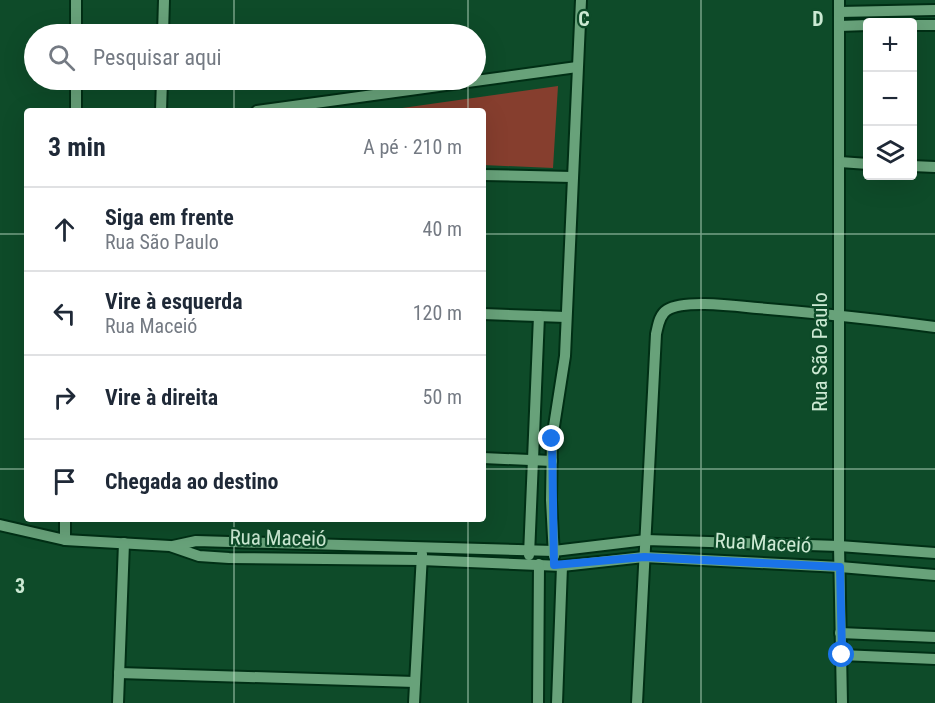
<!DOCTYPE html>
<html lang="pt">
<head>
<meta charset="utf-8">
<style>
	:root { --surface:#fff; --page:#f2f2f3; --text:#1f2937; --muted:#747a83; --line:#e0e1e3 }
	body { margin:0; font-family:"Roboto Condensed",sans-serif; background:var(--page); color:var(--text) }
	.controls { position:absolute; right:18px; top:18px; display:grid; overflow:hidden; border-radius:6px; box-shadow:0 6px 24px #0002 }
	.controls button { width:54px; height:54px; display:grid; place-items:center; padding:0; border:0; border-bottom:2px solid var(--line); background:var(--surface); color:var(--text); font:30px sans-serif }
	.stop { position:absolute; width:18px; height:18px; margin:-14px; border:4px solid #1a73e8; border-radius:50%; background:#fff }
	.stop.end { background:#1a73e8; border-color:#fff; box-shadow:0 2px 6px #0008 }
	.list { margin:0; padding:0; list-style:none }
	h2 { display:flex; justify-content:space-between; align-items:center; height:78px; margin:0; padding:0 24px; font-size:26px }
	h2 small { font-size:20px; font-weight:400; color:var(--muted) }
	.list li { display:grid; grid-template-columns:39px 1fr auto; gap:18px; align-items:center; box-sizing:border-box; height:84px; padding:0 24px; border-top:2px solid var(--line) }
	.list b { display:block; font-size:22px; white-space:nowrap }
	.list p { margin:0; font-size:20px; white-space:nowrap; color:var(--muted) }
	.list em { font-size:20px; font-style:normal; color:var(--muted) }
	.icon { flex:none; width:33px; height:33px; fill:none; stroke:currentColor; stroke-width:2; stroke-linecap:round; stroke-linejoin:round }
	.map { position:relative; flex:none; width:935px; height:703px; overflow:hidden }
	.search { position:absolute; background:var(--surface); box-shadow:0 6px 24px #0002; left:24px; top:24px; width:462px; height:66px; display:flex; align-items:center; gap:15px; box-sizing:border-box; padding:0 21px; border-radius:33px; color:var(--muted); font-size:22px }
	.panel { position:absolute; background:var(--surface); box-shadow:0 6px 24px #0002; left:24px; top:108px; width:462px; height:414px; border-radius:6px }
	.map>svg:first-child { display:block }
	.green { fill:#863e2e }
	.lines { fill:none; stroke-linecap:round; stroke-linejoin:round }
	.minor-casing { stroke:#002f15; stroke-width:14 }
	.minor { stroke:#68a27a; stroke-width:10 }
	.route { stroke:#1a73e8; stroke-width:8 }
	.grid { fill:none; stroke:#cce9d3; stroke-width:1.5; stroke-opacity:0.55 }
	.labels { text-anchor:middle; stroke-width:4.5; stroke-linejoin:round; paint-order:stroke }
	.street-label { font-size:21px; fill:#cce9d3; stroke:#0e4b29 }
	.grid-label { font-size:20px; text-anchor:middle; font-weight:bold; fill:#cce9d3; stroke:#0e4b29; stroke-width:4.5; stroke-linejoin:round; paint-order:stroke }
</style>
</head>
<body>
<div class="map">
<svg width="935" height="703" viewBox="0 0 935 703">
	<rect width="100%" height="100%" fill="#0e4b29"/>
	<polygon class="green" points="558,86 553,168 483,165 483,111 381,111"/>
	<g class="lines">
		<defs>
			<g id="minor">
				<polyline points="76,0 76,34"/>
				<polyline points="839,0 839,546 842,703"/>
				<polyline points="839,12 935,10"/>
				<polyline points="912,25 935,25"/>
				<polyline points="839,26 868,25"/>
				<polyline points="163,34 164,0"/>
				<polyline points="76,80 76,111"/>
				<polyline points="161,111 162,80"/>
				<polyline points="257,111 577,67"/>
				<polyline points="840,162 868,164"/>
				<polyline points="912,166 935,167"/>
				<polyline points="483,175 572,177"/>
				<polyline points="483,314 566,317"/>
				<polyline points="483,458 552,461"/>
				<polyline points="65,519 65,540"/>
				<polyline points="0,525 65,540 170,546 199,556 229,558 421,560 562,566 644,557 840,567 935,575"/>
				<polyline points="173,546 196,541 554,551 646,540 839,546 935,553"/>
				<polyline points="529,555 539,316"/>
				<polyline points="554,556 551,500 552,439 565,356 581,0"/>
				<polyline points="840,633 935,637"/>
				<polyline points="841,655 935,659"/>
				<polyline points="119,673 415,682"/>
				<polyline points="118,703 124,543"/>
				<polyline points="414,703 422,554"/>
				<polyline points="538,703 539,564"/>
				<polyline points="557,703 562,566"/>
				<path d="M637,703L656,334C658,326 659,315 667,310C684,299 736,306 757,308C817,313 876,319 935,327"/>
			</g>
		</defs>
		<use href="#minor" class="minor-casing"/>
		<use href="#minor" class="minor"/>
	</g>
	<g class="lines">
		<polyline class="route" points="552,439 554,565 644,557 840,567 842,655"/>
	</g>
	<path class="grid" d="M234,0V34M468,0V34M701,0V703M234,80V111M468,80V111M0,234H27M483,234H935M0,469H27M483,469H935M234,519V703M468,519V703"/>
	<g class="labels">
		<g class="street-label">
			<text transform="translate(820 352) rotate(-90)" y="7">Rua São Paulo</text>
			<text transform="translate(278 538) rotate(1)" y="7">Rua Maceió</text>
			<text transform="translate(763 543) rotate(3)" y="7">Rua Maceió</text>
		</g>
	</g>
	<g class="grid-label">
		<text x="584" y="26">C</text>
		<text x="818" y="26">D</text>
		<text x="20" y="593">3</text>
	</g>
</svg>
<div class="controls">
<button>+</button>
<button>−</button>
<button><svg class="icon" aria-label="layers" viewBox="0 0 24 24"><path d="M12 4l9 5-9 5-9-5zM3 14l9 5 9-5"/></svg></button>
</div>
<div class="stop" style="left:842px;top:655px"></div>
<div class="stop end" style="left:552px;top:439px"></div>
<div class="search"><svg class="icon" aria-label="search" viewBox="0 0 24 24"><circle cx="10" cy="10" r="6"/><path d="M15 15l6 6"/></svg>Pesquisar aqui</div>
<section class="panel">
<h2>3 min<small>A pé · 210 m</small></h2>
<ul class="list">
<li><svg class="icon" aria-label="ahead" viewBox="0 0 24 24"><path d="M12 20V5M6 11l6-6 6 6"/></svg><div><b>Siga em frente</b><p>Rua São Paulo</p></div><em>40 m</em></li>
<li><svg class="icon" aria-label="left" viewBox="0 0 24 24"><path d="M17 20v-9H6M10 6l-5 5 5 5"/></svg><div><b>Vire à esquerda</b><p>Rua Maceió</p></div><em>120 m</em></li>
<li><svg class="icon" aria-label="right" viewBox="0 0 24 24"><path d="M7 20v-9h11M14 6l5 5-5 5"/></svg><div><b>Vire à direita</b></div><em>50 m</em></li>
<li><svg class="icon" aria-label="arrive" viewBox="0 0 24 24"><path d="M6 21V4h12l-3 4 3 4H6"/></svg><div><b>Chegada ao destino</b></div></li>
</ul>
</section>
</div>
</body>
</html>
